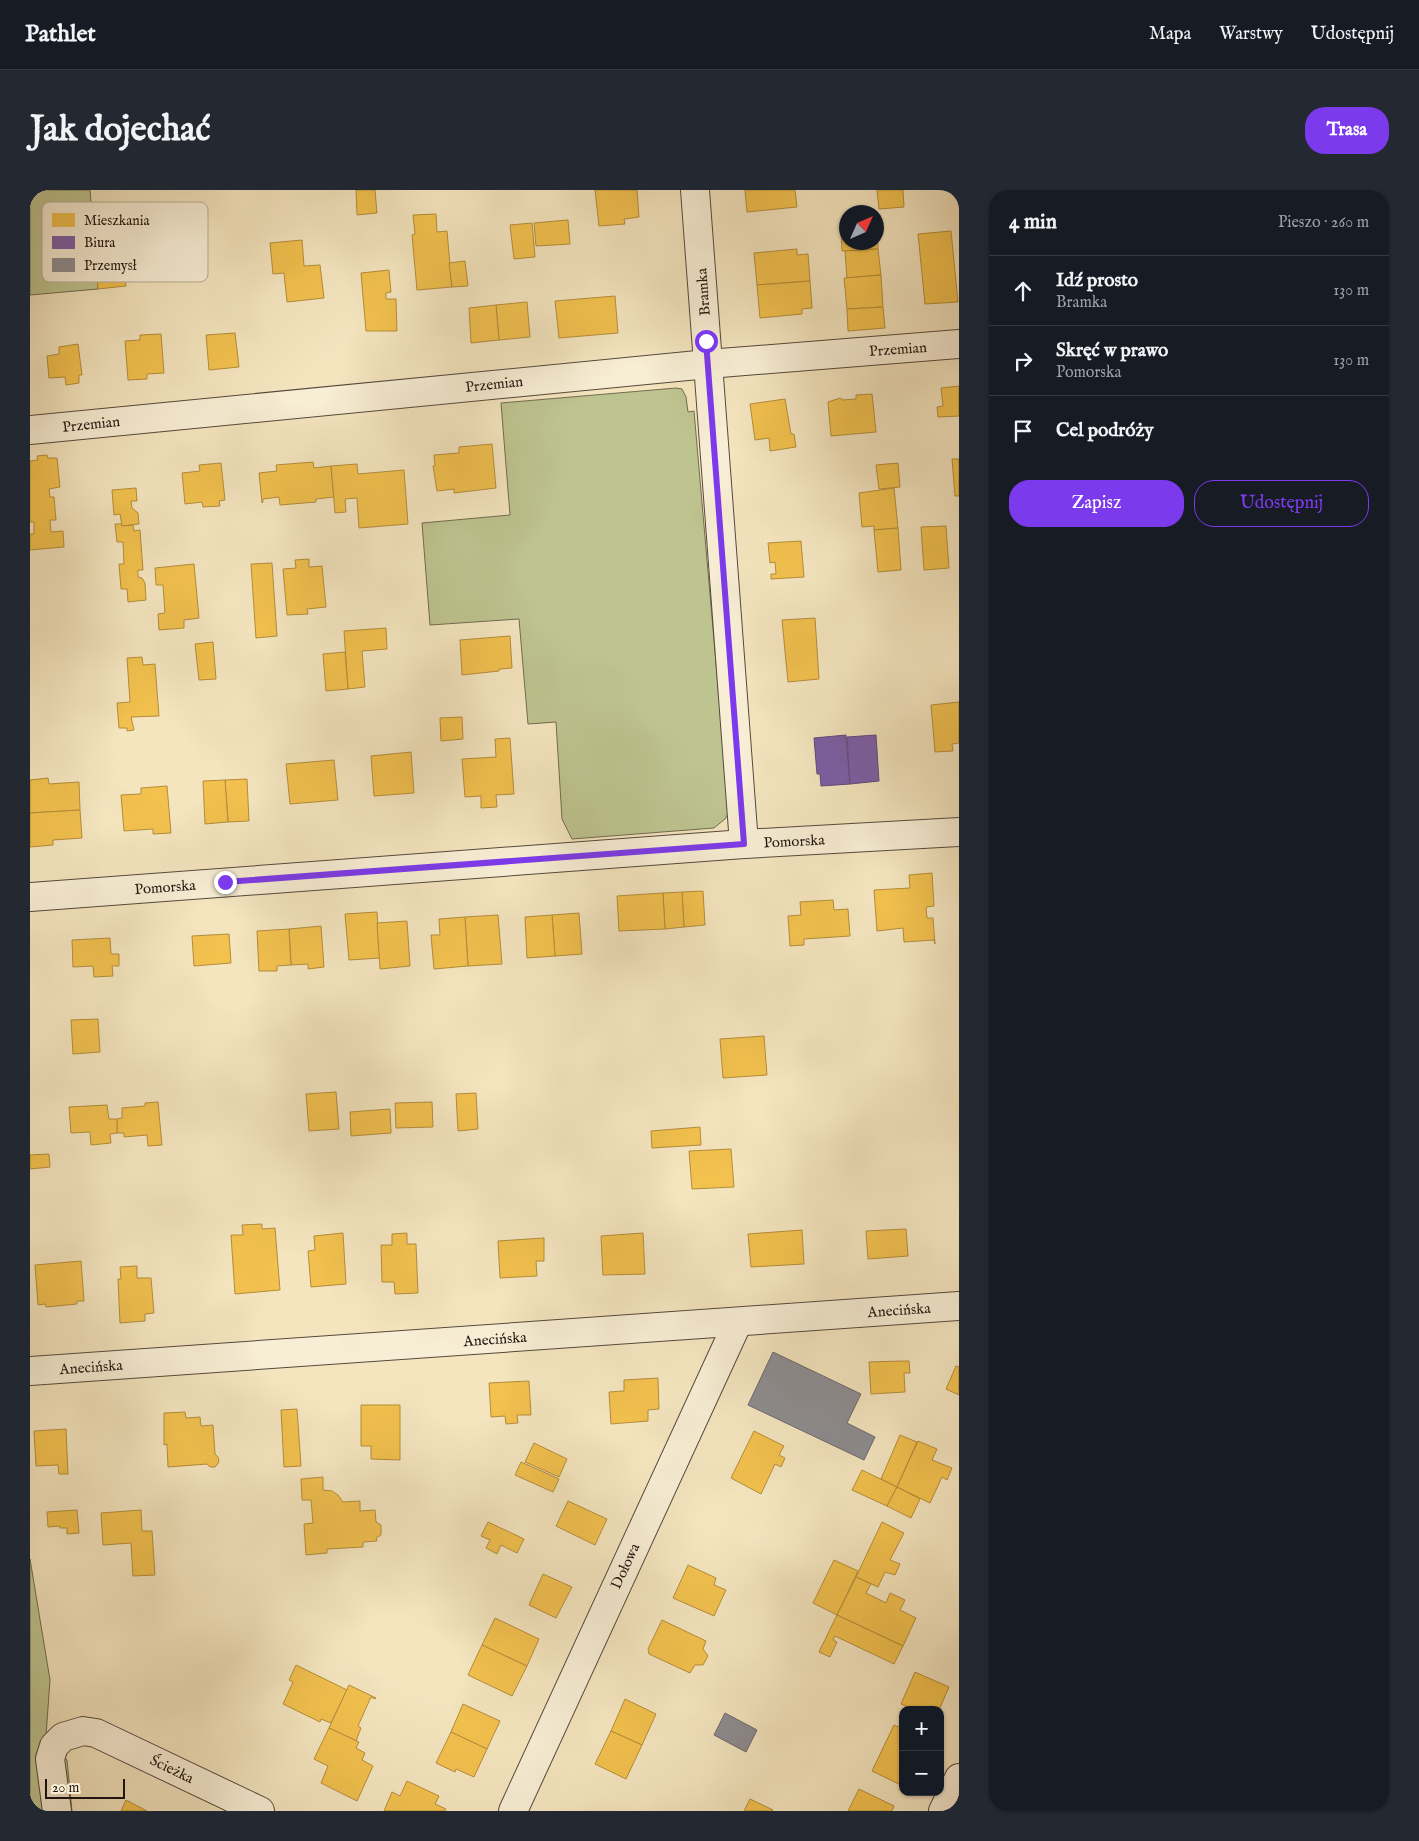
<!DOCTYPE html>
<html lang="pl">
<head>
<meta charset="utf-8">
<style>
	:root { --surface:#171b24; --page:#242831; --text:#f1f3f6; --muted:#9ea1a6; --line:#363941; --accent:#7c3aed }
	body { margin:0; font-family:"IM FELL English",serif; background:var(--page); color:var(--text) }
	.controls { position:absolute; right:15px; bottom:15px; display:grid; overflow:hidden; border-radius:10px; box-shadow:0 1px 4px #0004 }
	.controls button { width:45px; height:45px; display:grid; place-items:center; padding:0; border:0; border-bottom:1px solid var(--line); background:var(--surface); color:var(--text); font:25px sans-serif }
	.compass { position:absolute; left:809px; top:15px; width:45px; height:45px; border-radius:50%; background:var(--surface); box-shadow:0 1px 4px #0004; rotate:45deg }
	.scale { position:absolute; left:15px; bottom:12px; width:80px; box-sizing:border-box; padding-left:5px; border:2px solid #221510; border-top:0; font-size:14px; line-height:18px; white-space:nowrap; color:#221510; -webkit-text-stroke:4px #f8eed5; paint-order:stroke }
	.stop { position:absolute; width:15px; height:15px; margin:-11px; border:4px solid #7c3aed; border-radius:50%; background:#fff }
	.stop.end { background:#7c3aed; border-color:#fff; box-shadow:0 1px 5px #0008 }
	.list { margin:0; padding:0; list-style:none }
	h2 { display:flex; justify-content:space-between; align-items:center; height:65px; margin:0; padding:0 20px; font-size:21px }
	h2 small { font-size:16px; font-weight:400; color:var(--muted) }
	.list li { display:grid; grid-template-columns:32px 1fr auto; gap:15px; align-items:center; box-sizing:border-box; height:70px; padding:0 20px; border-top:1px solid var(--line) }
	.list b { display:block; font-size:19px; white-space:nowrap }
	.list p { margin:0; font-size:16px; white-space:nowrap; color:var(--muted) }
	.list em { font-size:16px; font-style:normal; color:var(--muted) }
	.actions { display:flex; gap:10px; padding:15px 20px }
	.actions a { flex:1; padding:11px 0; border:1px solid var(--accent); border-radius:20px; text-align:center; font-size:18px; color:var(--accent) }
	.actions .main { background:var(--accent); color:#fff }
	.icon { flex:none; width:28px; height:28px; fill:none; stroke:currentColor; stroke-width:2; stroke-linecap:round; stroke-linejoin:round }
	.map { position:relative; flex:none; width:929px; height:1621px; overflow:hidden; border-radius:20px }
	header { display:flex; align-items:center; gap:30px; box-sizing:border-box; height:70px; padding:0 25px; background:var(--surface); border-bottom:1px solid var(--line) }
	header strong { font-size:24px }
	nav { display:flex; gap:28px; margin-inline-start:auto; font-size:18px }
	.intro { display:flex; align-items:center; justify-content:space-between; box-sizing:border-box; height:120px; padding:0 30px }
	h1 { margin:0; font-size:35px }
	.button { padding:12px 22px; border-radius:20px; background:var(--accent); color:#fff; font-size:18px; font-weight:700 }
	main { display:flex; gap:30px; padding:0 30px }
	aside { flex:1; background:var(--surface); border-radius:20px; box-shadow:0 1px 4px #0004 }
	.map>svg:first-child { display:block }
	.green { fill:#bec490; stroke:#706c50 }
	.homes { fill:#f2c14e; stroke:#b48d3b }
	.offices { fill:#7b5ea7; stroke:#60487a }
	.industry { fill:#8d8d92; stroke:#6d696b }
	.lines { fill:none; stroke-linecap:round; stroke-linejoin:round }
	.minor-casing { stroke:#56493c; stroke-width:30 }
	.minor { stroke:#f8eed5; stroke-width:28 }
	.route { stroke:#7c3aed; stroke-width:6 }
	.labels { text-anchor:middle; stroke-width:5; stroke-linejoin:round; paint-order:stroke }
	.street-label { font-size:15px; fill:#221510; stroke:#f8eed5 }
	.key { fill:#f8eed5; stroke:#b8ad9a; stroke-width:1 }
	.key-label { font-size:14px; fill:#221510 }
</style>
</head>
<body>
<header>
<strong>Pathlet</strong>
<nav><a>Mapa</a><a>Warstwy</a><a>Udostępnij</a></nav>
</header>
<div class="intro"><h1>Jak dojechać</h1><a class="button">Trasa</a></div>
<main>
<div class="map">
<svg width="929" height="1621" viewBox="0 0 929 1621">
	<rect width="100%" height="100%" fill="#f4e5bf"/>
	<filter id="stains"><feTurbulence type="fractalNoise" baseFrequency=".004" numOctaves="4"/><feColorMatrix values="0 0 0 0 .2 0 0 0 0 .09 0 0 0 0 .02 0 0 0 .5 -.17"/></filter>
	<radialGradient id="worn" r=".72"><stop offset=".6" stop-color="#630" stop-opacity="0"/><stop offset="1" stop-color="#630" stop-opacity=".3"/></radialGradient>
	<g class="green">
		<polygon points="0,0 60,0 68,99 0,105"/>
		<polygon points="646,198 652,199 656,207 658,222 664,221 699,622 695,629 684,638 542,649 532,629 526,532 498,534 489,429 400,435 392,333 480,325 471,213"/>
		<polygon points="0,1369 20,1490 16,1546 37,1570 42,1621 0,1621"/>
	</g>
	<g class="homes">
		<polygon points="326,0 345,0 347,23 327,25"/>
		<polygon points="565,0 607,0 609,27 594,29 595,34 569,36"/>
		<polygon points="715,0 765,0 767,17 717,22"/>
		<polygon points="847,0 873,0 874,17 849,19"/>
		<polygon points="406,24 407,42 417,41 422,97 387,100 382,45 385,44 383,25"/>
		<polygon points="538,30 540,54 506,56 504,33"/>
		<polygon points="502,33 505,67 484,69 480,35"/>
		<polygon points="847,37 848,59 812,61 811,40 816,39 816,52 846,52"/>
		<polygon points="921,41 928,112 895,114 888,44"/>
		<polygon points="272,50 274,76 290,75 294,108 257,112 254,83 243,84 240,53"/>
		<polygon points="767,59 767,65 778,64 780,91 727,95 724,63"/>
		<polygon points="848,59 851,85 817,88 815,61"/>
		<polygon points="92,62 96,96 68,99 65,64"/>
		<polygon points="435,71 438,96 422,97 419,73"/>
		<polygon points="359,80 361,102 356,103 356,109 366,109 367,141 336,141 331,83"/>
		<polygon points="851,85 853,117 817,119 814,88"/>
		<polygon points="780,91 782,118 772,119 772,124 730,128 727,95"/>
		<polygon points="585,106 588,143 529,148 525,111"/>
		<polygon points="497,112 500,147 469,150 466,115"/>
		<polygon points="466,115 469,150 441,153 439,118"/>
		<polygon points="853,117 855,138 818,141 817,119"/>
		<polygon points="205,143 209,177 179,180 176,145"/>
		<polygon points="131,144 134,183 117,184 117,189 98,190 95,151 110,150 110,145"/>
		<polygon points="48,154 52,185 49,185 49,193 36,195 35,187 19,188 17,166 29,164 29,157"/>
		<polygon points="929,196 929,226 908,227 907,217 913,216 911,198"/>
		<polygon points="842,204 846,242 801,246 798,212 810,208 813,210 826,209 826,205"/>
		<polygon points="755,209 761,244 764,244 766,257 740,261 739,248 725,250 720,214"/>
		<polygon points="462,254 466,298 424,303 424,299 407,301 403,276 405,276 404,265 429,263 429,257"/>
		<polygon points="17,265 18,268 27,268 30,297 19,299 20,307 24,307 26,330 20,330 21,342 33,341 34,357 0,360 0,344 4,344 4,332 0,332 0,271 8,270 7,266"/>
		<polygon points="922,269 929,269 929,306 925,306"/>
		<polygon points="283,272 284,278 301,276 304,307 286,309 286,312 250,315 249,307 233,309 233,312 232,313 229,283 247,281 246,275"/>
		<polygon points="191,273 195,310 189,311 190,316 173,317 172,312 155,314 152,283 170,281 169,275"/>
		<polygon points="868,273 870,297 849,299 846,275"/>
		<polygon points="327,274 328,284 374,280 378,334 329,338 327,308 315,309 316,322 305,323 301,276"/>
		<polygon points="106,298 107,311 101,311 102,318 108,323 109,334 92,336 90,324 84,325 82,300"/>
		<polygon points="864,298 868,338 844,340 844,336 832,337 829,303"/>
		<polygon points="85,334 91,334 92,336 103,335 104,341 110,340 113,380 108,380 108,387 112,388 115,393 116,410 98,412 97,399 91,399 89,374 94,374 93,352 87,352"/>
		<polygon points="916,336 919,378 894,380 891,337"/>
		<polygon points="868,338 871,380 848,382 844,340"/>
		<polygon points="771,351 774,387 741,389 741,384 746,384 745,372 740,373 738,353"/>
		<polygon points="279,369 279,377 292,376 296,417 277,419 278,424 257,425 253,379 266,378 265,370"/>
		<polygon points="242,373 247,446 226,448 221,374"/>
		<polygon points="164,374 169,428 154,430 154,438 129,440 128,424 135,423 133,395 126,395 125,378"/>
		<polygon points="785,428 789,489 758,492 752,430"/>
		<polygon points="356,438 357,459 332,461 335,497 318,499 314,441"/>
		<polygon points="480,446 482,478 469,479 469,481 432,485 430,450"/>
		<polygon points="183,452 186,489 169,490 165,454"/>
		<polygon points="315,462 318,499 296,501 293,464"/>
		<polygon points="112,467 113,475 125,474 129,526 101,527 104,540 97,541 97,538 89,538 87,513 100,512 97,468"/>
		<polygon points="929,512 929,553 922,554 923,561 905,562 901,515"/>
		<polygon points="432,527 433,549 411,551 410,528"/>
		<polygon points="480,548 484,604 466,605 467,617 451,618 451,606 435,607 432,569 466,567 465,549"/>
		<polygon points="381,562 384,603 344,606 341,566"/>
		<polygon points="304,570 308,610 260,614 256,574"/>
		<polygon points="18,588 19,594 49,592 50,620 0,623 0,590"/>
		<polygon points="217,589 219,631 198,632 195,590"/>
		<polygon points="195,590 198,632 175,634 173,591"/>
		<polygon points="137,596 141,643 123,644 123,639 94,641 91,605 111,604 111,598"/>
		<polygon points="50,620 52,648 23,650 23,655 0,657 0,623"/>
		<polygon points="902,683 904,716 896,717 897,728 903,728 905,754 904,750 874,752 873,738 847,741 844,700 880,698 879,685"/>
		<polygon points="673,701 675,735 654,737 652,702"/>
		<polygon points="652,702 654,737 635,739 633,703"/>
		<polygon points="633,703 635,739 589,741 587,706"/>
		<polygon points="803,710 804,720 818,719 820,746 774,749 774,755 760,756 758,726 771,725 770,712"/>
		<polygon points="347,722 350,768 319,770 315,724"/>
		<polygon points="549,723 552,764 525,766 522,725"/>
		<polygon points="468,725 472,774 438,776 435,727"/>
		<polygon points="522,725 525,766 497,768 495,727"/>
		<polygon points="435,727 438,776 404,779 401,745 410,745 409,729"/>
		<polygon points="377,731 380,776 350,779 347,733"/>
		<polygon points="291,736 294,777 278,779 278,774 261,775 259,739"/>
		<polygon points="259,739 261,775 247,776 247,781 229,781 227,741"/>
		<polygon points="199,744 201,773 164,776 162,746"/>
		<polygon points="80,748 81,764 89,764 89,776 82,776 83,786 64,787 63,776 43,777 42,750"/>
		<polygon points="68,829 70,862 43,864 41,830"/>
		<polygon points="734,846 737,885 693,888 690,849"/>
		<polygon points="306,902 309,939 279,941 276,904"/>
		<polygon points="446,903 448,939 428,941 426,904"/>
		<polygon points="128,912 132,955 118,956 117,945 94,947 94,943 87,943 87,929 92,928 92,918 115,916 115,913"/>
		<polygon points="402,912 403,937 366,938 365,913"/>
		<polygon points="77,915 79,929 87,929 87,943 80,944 81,953 61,955 60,942 41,943 39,917"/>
		<polygon points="360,919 361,943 321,946 320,922"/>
		<polygon points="670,937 671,955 622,958 621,941"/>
		<polygon points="701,959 704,997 662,999 659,961"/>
		<polygon points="19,964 20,977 0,979 0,965"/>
		<polygon points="232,1034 232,1039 245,1038 250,1100 205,1104 201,1045 213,1045 212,1035"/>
		<polygon points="876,1039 878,1066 838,1069 836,1041"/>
		<polygon points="772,1040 774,1074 721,1077 718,1044"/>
		<polygon points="313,1043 316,1094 281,1097 278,1061 285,1060 284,1046"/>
		<polygon points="377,1043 377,1054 386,1054 388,1103 365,1104 364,1092 352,1092 351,1055 362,1055 362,1044"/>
		<polygon points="613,1043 615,1084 573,1085 571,1046"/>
		<polygon points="514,1048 514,1071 506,1071 507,1086 470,1088 468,1051"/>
		<polygon points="51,1071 54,1111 47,1111 47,1114 16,1117 15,1114 8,1115 5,1075"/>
		<polygon points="107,1076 107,1088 121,1088 124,1123 115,1124 115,1131 90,1133 88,1089 91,1089 90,1077"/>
		<polygon points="873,1171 879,1171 880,1183 874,1183 875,1202 841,1204 839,1172"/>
		<polygon points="926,1176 929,1177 929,1205 916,1199"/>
		<polygon points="628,1188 629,1219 618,1220 618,1231 581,1234 579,1202 594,1201 594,1190"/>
		<polygon points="499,1191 501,1225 487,1225 488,1233 476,1234 475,1226 461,1227 459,1193"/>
		<polygon points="331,1215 370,1215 370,1270 341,1269 341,1256 331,1256"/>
		<polygon points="267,1219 271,1276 254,1277 251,1220"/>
		<polygon points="155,1222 156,1228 170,1227 171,1236 183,1235 185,1264 188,1267 189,1272 185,1277 180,1277 177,1274 138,1277 137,1254 134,1255 134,1223"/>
		<polygon points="36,1239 38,1284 29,1284 28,1275 6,1276 4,1241"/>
		<polygon points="724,1241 754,1256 749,1265 755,1268 751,1277 745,1274 731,1304 701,1288"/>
		<polygon points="870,1245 887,1252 867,1297 851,1289"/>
		<polygon points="888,1251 907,1259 902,1270 922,1278 917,1290 912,1287 900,1313 867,1297"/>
		<polygon points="504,1253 537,1269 529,1287 495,1272"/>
		<polygon points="491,1272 529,1289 523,1302 485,1285"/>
		<polygon points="832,1280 867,1297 857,1316 822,1300"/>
		<polygon points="293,1287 293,1300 302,1301 308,1305 313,1312 330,1311 330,1321 345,1320 346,1332 351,1335 351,1345 346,1348 347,1351 333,1352 333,1357 297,1359 297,1363 276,1365 274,1334 283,1333 281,1310 272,1310 271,1289"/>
		<polygon points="867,1297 890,1309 881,1328 857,1316"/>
		<polygon points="538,1311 577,1329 565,1355 526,1336"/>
		<polygon points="47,1320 49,1343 37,1344 37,1338 30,1338 30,1336 18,1337 17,1322"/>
		<polygon points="111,1320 112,1341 122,1341 125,1385 103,1386 101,1353 73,1355 71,1323"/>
		<polygon points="458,1332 494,1349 487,1363 471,1355 467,1364 456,1358 460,1350 451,1346"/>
		<polygon points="852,1332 874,1343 860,1370 870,1374 865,1385 855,1382 848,1397 826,1387"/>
		<polygon points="804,1370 828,1381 807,1425 783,1413"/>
		<polygon points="658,1375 686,1388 684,1395 696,1400 684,1426 643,1408"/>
		<polygon points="513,1384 542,1397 526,1428 499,1415"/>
		<polygon points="826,1387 841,1394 836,1403 856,1413 860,1403 875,1410 870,1420 886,1428 873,1456 807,1425"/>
		<polygon points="807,1425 873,1456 864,1474 805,1446 803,1450 807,1452 800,1467 789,1462"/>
		<polygon points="465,1428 509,1449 497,1476 452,1455"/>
		<polygon points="632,1430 676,1451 673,1459 678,1466 673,1475 665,1475 660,1483 619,1464 618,1459"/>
		<polygon points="452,1455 497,1476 482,1506 438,1485"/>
		<polygon points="266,1475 317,1500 301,1533 291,1529 290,1532 253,1514 263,1492 259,1490"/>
		<polygon points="885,1482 919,1497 909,1520 884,1520 871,1514"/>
		<polygon points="319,1495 346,1508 345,1509 341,1507 328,1536 331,1538 326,1551 299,1538"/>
		<polygon points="595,1509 626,1524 612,1555 581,1541"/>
		<polygon points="433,1514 470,1531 457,1559 421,1542"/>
		<polygon points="864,1535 873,1539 873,1596 842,1581"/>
		<polygon points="299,1538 329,1552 326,1558 335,1563 332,1570 343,1576 327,1611 291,1593 298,1576 284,1569"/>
		<polygon points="581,1541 612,1555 596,1589 565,1574"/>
		<polygon points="421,1542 457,1559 444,1587 426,1579 425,1582 406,1573"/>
		<polygon points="377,1591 409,1606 405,1614 416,1619 415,1621 354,1621 362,1602 370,1606"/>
		<polygon points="829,1599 864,1616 862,1621 818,1621"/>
		<polygon points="720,1609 743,1620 742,1621 714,1621"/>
		<polygon points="96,1610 117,1621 91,1621"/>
	</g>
	<g class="offices">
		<polygon points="816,545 820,594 791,596 790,584 787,584 784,548"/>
		<polygon points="846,545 849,591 820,594 817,547"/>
	</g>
	<g class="industry">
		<polygon points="743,1162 831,1204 817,1233 845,1247 834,1270 718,1215"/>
		<polygon points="695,1523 727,1540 716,1562 684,1545"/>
	</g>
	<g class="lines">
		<defs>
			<g id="minor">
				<polyline points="665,0 714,654"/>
				<polyline points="0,240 678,174 929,154"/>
				<polyline points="0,707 714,654 929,642"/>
				<polyline points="0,1181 929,1116"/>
				<polyline points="27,1621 20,1569 24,1556 33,1547 53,1541 66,1543 230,1621"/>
				<polyline points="483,1621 708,1132"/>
				<polyline points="913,1621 929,1588"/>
			</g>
		</defs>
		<use href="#minor" class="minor-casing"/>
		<use href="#minor" class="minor"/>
	</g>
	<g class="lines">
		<polyline class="route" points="195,692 714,654 676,151"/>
	</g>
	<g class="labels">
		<g class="street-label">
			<text transform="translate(673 102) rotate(-94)" y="5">Bramka</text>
			<text transform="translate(868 159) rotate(-4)" y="5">Przemian</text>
			<text transform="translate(464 194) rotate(-6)" y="5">Przemian</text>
			<text transform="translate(61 234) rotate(-6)" y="5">Przemian</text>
			<text transform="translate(764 651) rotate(-3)" y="5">Pomorska</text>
			<text transform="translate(135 697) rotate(-4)" y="5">Pomorska</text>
			<text transform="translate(869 1120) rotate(-4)" y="5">Anecińska</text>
			<text transform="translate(465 1149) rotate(-4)" y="5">Anecińska</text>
			<text transform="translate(61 1177) rotate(-4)" y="5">Anecińska</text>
			<text transform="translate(595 1376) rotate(-65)" y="5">Dołowa</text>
			<text transform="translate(142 1579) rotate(26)" y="5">Ścieżka</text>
		</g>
	</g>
	<rect x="12" y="12" width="166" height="80" rx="8" class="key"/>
	<rect x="22" y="23" width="23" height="14" fill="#f2c14e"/>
	<rect x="22" y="46" width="23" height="13" fill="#7b5ea7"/>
	<rect x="22" y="68" width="23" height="14" fill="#8d8d92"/>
	<g class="key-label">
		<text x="54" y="35">Mieszkania</text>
		<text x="54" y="57">Biura</text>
		<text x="54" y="80">Przemysł</text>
	</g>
	<rect width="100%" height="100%" filter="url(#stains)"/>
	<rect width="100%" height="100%" fill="url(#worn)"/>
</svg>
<div class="controls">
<button>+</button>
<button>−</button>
</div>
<svg class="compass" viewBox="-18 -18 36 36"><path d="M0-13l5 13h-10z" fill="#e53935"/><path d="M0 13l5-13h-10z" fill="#9ea1a6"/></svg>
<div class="scale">20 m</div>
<div class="stop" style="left:676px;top:151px"></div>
<div class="stop end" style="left:195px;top:692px"></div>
</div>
<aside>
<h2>4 min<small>Pieszo · 260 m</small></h2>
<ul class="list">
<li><svg class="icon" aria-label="ahead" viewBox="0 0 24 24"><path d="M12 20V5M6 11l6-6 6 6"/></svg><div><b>Idź prosto</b><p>Bramka</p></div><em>130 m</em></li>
<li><svg class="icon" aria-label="right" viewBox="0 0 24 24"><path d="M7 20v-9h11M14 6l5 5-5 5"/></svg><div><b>Skręć w prawo</b><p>Pomorska</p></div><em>130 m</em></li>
<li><svg class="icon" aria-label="arrive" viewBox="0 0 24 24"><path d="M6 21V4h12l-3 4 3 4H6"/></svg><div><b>Cel podróży</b></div></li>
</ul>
<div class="actions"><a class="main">Zapisz</a><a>Udostępnij</a></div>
</aside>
</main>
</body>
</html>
